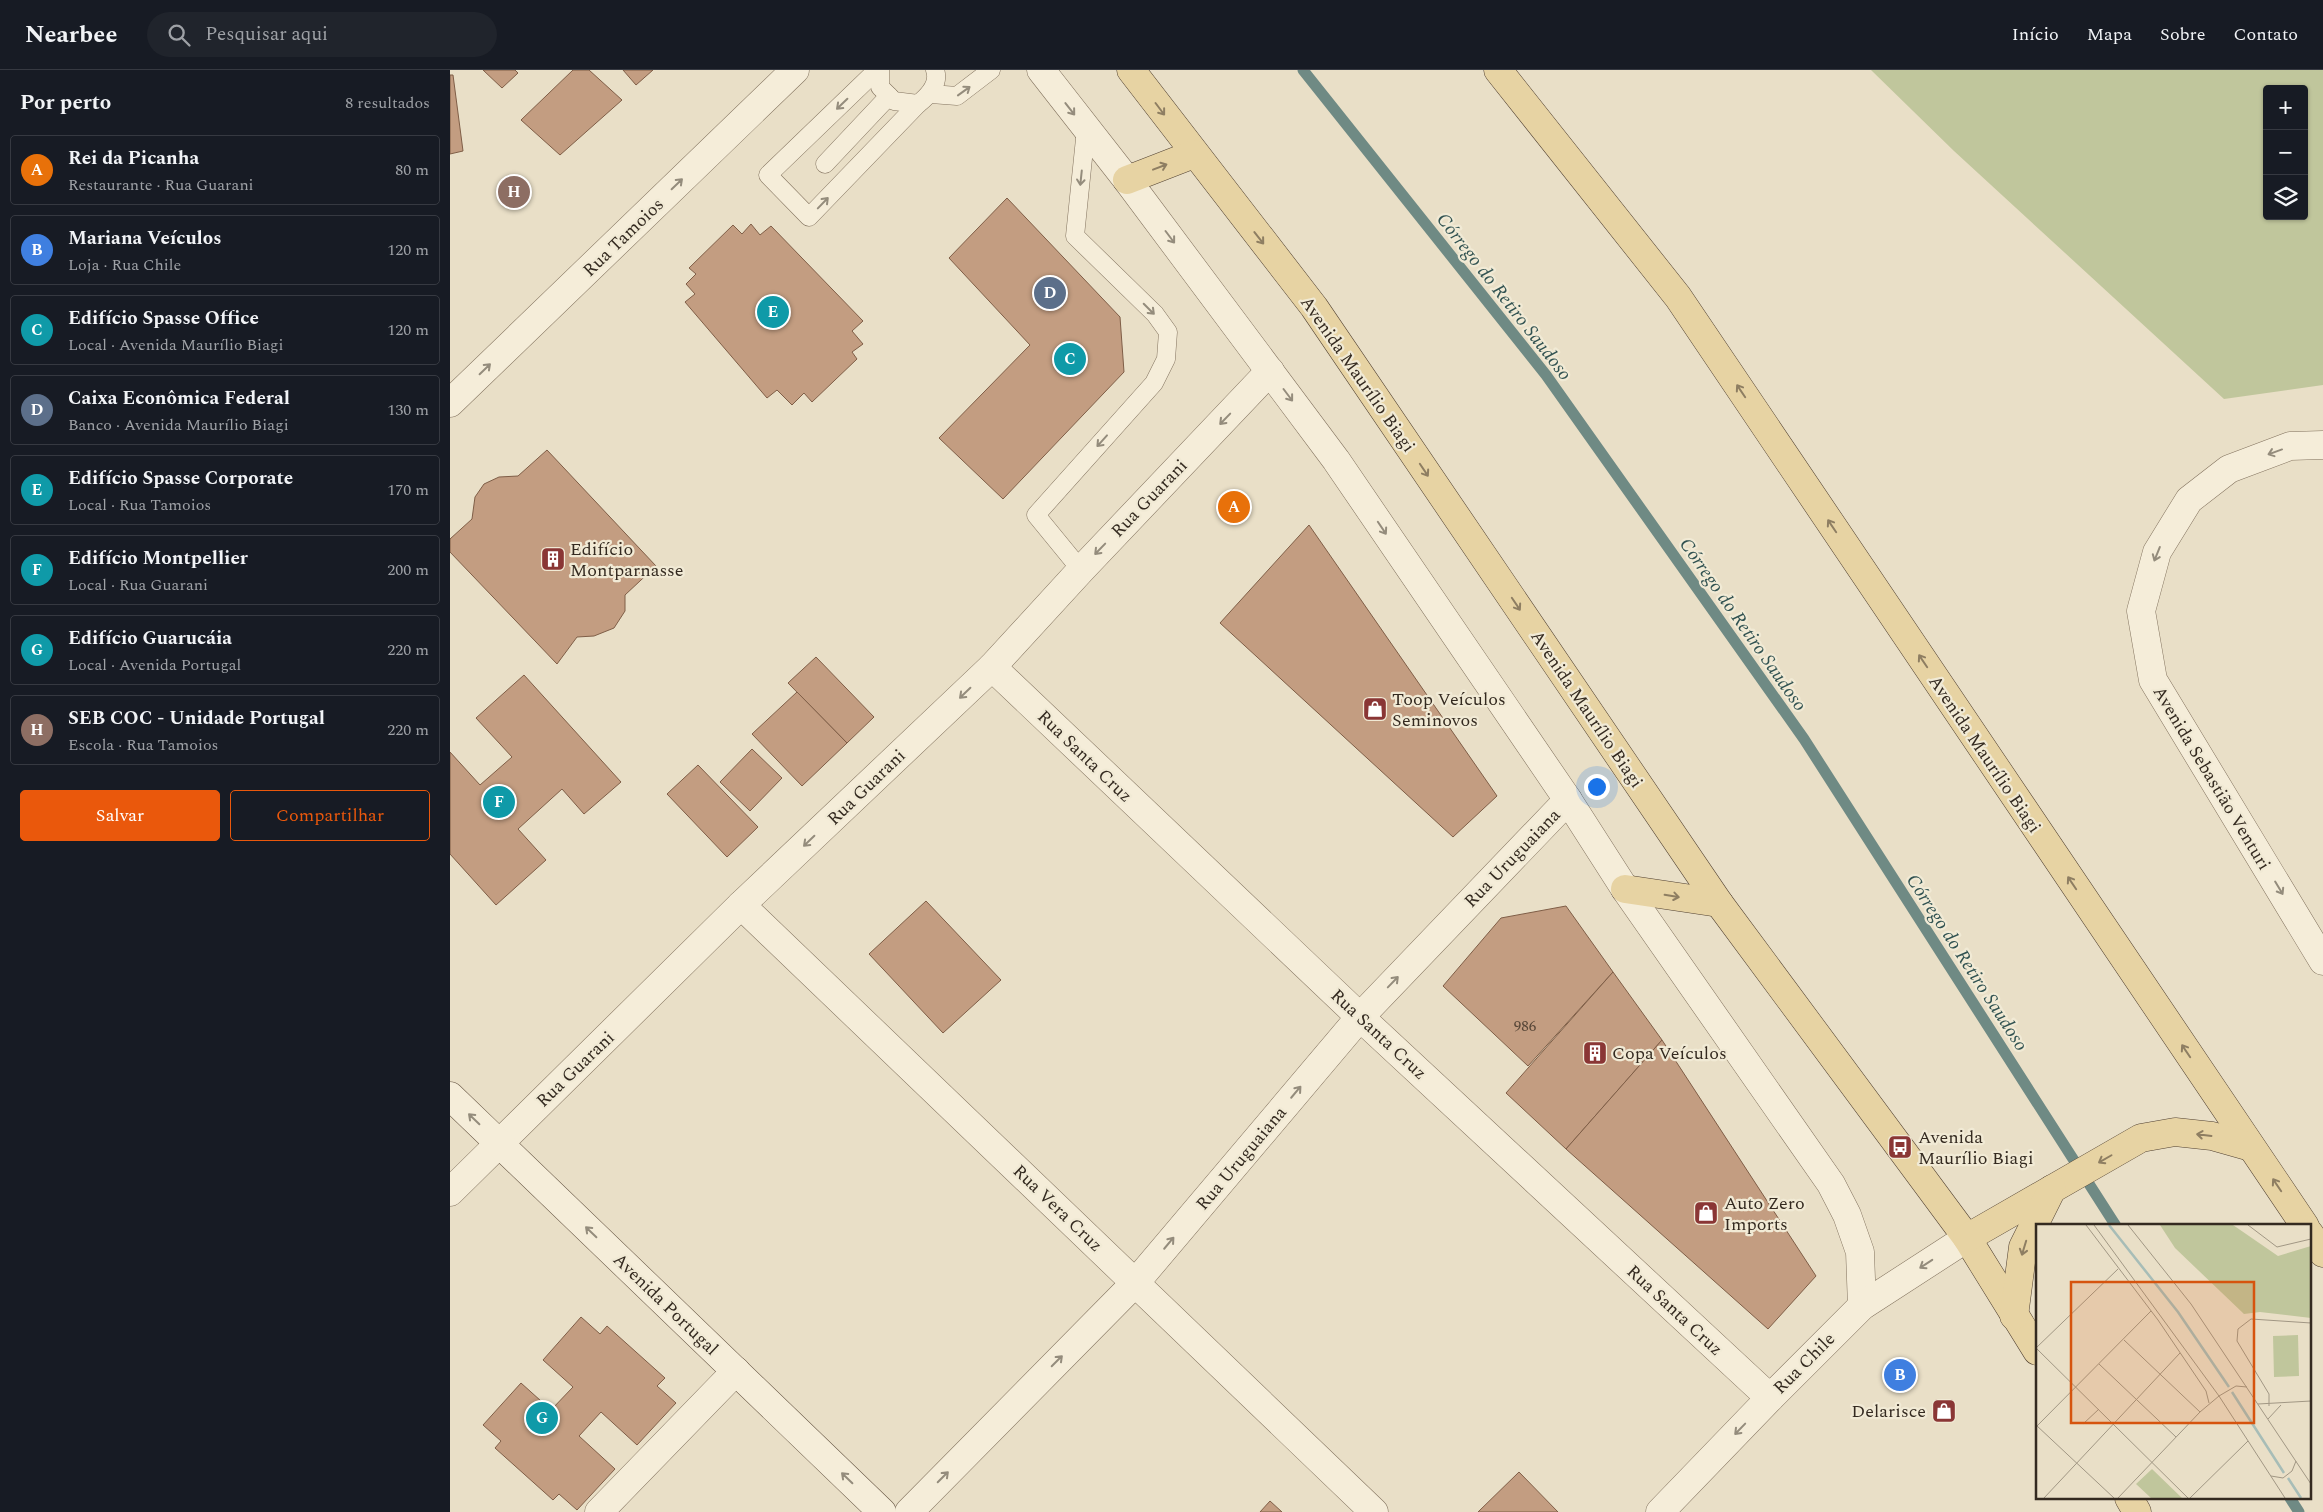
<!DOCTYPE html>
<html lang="pt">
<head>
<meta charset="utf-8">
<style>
	:root { --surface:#171b24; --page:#20242c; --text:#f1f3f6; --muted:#9ea1a6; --line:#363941; --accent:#ea580c }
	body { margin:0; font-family:Spectral,serif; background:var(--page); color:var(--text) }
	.controls { position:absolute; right:15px; top:15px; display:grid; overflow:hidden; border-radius:5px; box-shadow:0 1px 4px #0004 }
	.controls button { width:45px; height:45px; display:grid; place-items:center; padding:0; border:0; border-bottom:1px solid var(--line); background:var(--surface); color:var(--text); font:25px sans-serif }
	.you { position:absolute; left:1146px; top:716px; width:18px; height:18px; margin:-12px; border:4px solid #fff; border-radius:50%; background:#1a73e8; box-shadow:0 0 0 8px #1a73e833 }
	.badge { display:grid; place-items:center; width:32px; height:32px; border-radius:50%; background:var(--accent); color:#fff; font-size:16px; font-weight:700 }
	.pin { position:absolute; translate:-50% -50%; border:2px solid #fff; box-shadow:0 1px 5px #0006 }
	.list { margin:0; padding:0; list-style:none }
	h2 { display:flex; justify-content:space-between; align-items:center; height:65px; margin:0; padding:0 20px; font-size:21px }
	h2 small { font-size:16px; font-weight:400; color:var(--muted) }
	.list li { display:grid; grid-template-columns:32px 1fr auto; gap:15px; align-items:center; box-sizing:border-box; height:70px; margin:0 10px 10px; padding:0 10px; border:1px solid var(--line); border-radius:5px }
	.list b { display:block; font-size:19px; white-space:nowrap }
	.list p { margin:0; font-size:16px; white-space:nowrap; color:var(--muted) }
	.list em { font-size:16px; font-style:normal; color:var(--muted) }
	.actions { display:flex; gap:10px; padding:15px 20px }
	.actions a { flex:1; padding:11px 0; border:1px solid var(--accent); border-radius:5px; text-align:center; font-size:18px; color:var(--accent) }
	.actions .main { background:var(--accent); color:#fff }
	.icon { flex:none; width:28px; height:28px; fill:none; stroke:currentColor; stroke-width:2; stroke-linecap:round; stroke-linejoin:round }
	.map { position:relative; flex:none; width:1873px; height:1442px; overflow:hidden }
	header { display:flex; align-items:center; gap:30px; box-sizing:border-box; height:70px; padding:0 25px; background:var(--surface); border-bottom:1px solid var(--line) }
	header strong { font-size:24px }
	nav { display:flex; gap:28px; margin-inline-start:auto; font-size:18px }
	.search { width:350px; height:45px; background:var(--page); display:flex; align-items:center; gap:12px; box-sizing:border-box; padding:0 18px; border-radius:28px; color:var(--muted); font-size:19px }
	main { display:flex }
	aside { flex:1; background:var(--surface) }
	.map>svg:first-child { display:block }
	.green { fill:#c0c69c; fill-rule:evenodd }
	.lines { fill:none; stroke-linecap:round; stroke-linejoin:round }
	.stream { stroke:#6f8a84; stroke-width:11 }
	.building { fill:#c39d81; stroke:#7f5e47 }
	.service-casing { stroke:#82725e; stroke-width:19 }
	.minor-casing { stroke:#82725e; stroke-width:29 }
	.secondary-casing { stroke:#645341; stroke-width:29 }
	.primary-casing { stroke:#514132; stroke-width:29 }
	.service { stroke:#f5edd9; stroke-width:18 }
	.minor { stroke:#f5edd9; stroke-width:28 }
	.secondary { stroke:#f5edd9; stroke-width:28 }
	.primary { stroke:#e7d3a3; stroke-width:28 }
	.oneway { stroke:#948c7c }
	.oneway2 { stroke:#8e7e62 }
	.labels { text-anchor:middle; stroke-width:4.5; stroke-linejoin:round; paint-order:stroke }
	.number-label { font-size:15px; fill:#584738 }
	.street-label { font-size:18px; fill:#342a20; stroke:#f1ead5 }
	.poi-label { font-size:18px; fill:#342a20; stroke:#f1ead5; text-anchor:start }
	.water-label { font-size:19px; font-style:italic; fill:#315251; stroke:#f1ead5 }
	.inset-river { fill:none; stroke:#a7bdb7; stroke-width:2.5 }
	.inset-road { fill:none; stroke:#a19784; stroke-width:1 }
	.view { fill:#d6540e; fill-opacity:0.15; stroke:#d6540e; stroke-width:2.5 }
	.inset-edge { fill:none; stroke:#342a20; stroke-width:2.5 }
</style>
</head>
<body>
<header>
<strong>Nearbee</strong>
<div class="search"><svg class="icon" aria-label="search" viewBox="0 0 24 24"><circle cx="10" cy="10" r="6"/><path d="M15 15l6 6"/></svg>Pesquisar aqui</div>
<nav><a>Início</a><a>Mapa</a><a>Sobre</a><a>Contato</a></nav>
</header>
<main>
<aside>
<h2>Por perto<small>8 resultados</small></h2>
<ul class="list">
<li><span class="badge" style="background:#e8710a">A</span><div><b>Rei da Picanha</b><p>Restaurante · Rua Guarani</p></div><em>80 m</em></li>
<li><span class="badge" style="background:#3f7fe0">B</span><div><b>Mariana Veículos</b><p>Loja · Rua Chile</p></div><em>120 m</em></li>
<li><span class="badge" style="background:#0f9aa8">C</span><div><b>Edifício Spasse Office</b><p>Local · Avenida Maurílio Biagi</p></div><em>120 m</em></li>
<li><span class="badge" style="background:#5c6f8a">D</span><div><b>Caixa Econômica Federal</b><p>Banco · Avenida Maurílio Biagi</p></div><em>130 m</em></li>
<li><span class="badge" style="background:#0f9aa8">E</span><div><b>Edifício Spasse Corporate</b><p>Local · Rua Tamoios</p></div><em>170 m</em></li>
<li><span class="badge" style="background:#0f9aa8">F</span><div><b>Edifício Montpellier</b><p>Local · Rua Guarani</p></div><em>200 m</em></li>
<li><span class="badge" style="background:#0f9aa8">G</span><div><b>Edifício Guarucáia</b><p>Local · Avenida Portugal</p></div><em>220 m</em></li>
<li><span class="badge" style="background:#8d6e63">H</span><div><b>SEB COC - Unidade Portugal</b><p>Escola · Rua Tamoios</p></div><em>220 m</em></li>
</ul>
<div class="actions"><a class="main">Salvar</a><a>Compartilhar</a></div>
</aside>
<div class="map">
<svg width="1873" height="1442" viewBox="0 0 1873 1442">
	<rect width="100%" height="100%" fill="#e9dfc7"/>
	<path class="green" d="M1421,0H1873V315L1774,329L1504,81ZM1817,19H1854V146H1817Z"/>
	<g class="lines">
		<g class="stream">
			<polyline points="853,0 1096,305 1354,669 1666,1156"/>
			<polyline points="1840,1428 1849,1442"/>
		</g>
	</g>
	<g class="building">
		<polygon points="33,0 65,0 68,3 52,18"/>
		<polygon points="123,0 139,0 172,30 110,85 71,50"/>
		<polygon points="173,0 203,0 186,15"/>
		<polygon points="0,5 3,5 13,81 0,84"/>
		<polygon points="557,128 670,247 674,302 553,429 489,368 580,275 499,188"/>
		<polygon points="301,154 310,165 321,156 413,251 402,261 413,274 402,282 407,289 362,332 354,323 342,335 327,320 317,328 235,232 245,224 236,214 246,204 239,198 283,155 292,164"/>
		<polygon points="97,380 206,496 175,525 175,541 164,558 144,566 127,567 107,594 0,482 0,469 22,449 25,427 34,414 49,407 68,406"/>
		<polygon points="859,455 1047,726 1003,767 770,553"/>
		<polygon points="366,587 424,647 397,673 338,613"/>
		<polygon points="74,605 171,712 134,744 112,719 68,759 96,790 46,835 0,784 0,682 30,715 62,687 26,648"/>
		<polygon points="347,622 397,673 352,716 302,664"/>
		<polygon points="302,679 332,708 300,741 270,712"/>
		<polygon points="248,695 308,757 277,787 217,724"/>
		<polygon points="476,831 551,910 493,963 419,884"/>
		<polygon points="1116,836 1163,902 1078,996 993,916 1051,848"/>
		<polygon points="1163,902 1212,970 1116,1079 1056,1023"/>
		<polygon points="1212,970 1366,1206 1318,1259 1116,1079"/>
		<polygon points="131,1247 150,1264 157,1256 215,1308 207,1316 226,1333 187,1375 151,1342 129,1366 165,1399 127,1440 109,1424 103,1430 45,1378 51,1371 33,1355 71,1313 101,1340 123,1317 93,1290"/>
		<polygon points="1069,1402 1108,1442 1028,1442"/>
		<polygon points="820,1431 832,1442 810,1442"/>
	</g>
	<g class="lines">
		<defs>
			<g id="service">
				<polyline points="427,0 318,105 359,147 468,34"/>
				<path d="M430,0V17L444,31L468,34C478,26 490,14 485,0"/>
				<polyline points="481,24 507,26 541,0"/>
				<polyline points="375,94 439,26"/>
				<polyline points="631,500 586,445 704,313 716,289 718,262 705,244 625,166 636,59"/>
			</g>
			<g id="minor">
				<polyline points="591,0 677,110 886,390 1118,730 1175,819 1381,1114 1397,1145 1410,1182 1412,1236"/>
				<polyline points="0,333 345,0"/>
				<polyline points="1873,375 1840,376 1779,399 1739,430 1707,482 1691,541 1703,610 1873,891"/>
				<polyline points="542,597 910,947 1320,1328"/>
				<polyline points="291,835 924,1442"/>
				<polyline points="0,1122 291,835 542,597 631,500 820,301"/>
				<polyline points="149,1442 286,1301"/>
				<polyline points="459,1442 686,1212 910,947 1118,730"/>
				<polyline points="1210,1442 1320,1328 1412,1236 1517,1168"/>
			</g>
			<polyline id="secondary" points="0,1026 432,1442"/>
			<g id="primary">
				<polyline points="681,0 864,237 1269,833 1517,1168 1587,1281"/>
				<polyline points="1048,0 1228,227 1855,1156"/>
				<polyline points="677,110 744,84"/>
				<polyline points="1175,819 1269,833"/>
				<polyline points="1859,1163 1873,1183"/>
				<polyline points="1517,1168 1691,1068 1725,1062 1762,1066 1801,1077"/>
				<polyline points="1564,1246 1573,1177 1602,1119"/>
				<polyline points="1679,1428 1687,1442"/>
			</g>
		</defs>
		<use href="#service" class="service-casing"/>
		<use href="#minor" class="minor-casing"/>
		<use href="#secondary" class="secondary-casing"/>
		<use href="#primary" class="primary-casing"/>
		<use href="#service" class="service"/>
		<use href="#minor" class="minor"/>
		<use href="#secondary" class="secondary"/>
		<use href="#primary" class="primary"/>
	</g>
	<defs><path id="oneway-shaft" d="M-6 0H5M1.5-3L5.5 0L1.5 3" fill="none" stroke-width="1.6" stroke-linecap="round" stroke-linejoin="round" transform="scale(1.25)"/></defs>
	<g class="oneway">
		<use href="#oneway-shaft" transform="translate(514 21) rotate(-36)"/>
		<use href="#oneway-shaft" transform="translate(392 34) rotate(136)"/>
		<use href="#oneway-shaft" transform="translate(620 39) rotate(52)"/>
		<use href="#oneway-shaft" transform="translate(631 108) rotate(96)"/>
		<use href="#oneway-shaft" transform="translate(227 114) rotate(-44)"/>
		<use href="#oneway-shaft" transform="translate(373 133) rotate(-46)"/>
		<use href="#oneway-shaft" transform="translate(720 167) rotate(53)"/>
		<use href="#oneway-shaft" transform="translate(699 239) rotate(45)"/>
		<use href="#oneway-shaft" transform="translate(35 299) rotate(-44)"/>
		<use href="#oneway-shaft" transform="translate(838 325) rotate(53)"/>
		<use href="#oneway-shaft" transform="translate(775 349) rotate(134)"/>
		<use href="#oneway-shaft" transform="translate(652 371) rotate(132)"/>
		<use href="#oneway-shaft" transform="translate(1825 382) rotate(160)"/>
		<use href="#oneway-shaft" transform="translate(932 458) rotate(56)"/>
		<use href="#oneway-shaft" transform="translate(650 479) rotate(134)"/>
		<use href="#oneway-shaft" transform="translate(1707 484) rotate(112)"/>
		<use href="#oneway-shaft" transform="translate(515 623) rotate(136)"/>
		<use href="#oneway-shaft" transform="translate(359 771) rotate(136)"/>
		<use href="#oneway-shaft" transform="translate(1829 818) rotate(59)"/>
		<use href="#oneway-shaft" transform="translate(943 912) rotate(-46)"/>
		<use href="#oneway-shaft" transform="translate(846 1022) rotate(-50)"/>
		<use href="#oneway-shaft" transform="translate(24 1049) rotate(-136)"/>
		<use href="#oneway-shaft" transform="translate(141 1162) rotate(-136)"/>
		<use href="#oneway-shaft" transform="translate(719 1173) rotate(-50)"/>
		<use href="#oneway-shaft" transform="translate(1476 1194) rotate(147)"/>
		<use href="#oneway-shaft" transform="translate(607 1291) rotate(-45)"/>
		<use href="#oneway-shaft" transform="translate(1290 1359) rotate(134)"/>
		<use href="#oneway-shaft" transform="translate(493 1407) rotate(-45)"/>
		<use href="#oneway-shaft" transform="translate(397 1408) rotate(-136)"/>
	</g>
	<g class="oneway2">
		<use href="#oneway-shaft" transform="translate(710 39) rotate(53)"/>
		<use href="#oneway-shaft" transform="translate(710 97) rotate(-21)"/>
		<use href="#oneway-shaft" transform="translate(809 168) rotate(52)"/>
		<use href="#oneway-shaft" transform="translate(1291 321) rotate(-124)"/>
		<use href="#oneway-shaft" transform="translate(974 400) rotate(56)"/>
		<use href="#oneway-shaft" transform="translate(1382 456) rotate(-124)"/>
		<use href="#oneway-shaft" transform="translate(1066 534) rotate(56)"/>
		<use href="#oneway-shaft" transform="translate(1473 591) rotate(-124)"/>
		<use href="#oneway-shaft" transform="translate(1622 813) rotate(-124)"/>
		<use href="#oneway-shaft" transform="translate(1222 826) rotate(9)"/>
		<use href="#oneway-shaft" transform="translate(1736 981) rotate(-124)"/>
		<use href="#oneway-shaft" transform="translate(1754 1065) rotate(-173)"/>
		<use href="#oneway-shaft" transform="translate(1655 1089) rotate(150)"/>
		<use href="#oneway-shaft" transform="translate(1827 1115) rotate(-124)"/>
		<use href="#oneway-shaft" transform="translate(1574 1178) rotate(107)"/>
	</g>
	<defs>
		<symbol id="building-square" viewBox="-11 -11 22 22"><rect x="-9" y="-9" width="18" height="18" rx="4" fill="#8a3635" stroke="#f1ead5"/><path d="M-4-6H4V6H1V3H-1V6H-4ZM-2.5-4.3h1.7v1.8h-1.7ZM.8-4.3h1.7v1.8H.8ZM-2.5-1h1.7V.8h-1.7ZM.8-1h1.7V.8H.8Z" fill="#fff"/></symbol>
		<symbol id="shop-square" viewBox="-11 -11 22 22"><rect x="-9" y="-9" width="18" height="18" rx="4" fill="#8a3635" stroke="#f1ead5"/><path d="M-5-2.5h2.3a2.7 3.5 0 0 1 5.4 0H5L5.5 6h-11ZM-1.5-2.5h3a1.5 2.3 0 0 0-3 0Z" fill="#fff"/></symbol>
		<symbol id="bus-square" viewBox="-11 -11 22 22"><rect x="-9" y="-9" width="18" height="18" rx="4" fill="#8a3635" stroke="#f1ead5"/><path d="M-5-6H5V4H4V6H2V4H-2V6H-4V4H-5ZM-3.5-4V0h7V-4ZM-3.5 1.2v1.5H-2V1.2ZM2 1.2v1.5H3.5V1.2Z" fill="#fff"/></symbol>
	</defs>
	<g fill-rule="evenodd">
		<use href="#building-square" x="89" y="475" width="28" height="28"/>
		<use href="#shop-square" x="911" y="625" width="28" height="28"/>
		<use href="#building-square" x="1131" y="969" width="28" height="28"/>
		<use href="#bus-square" x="1436" y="1063" width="28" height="28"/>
		<use href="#shop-square" x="1242" y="1129" width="28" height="28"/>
		<use href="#shop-square" x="1480" y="1327" width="28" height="28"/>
	</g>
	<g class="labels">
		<g class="number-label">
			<text x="1075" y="961">986</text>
		</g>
		<g class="street-label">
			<text transform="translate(173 167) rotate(-44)" y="6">Rua Tamoios</text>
			<text transform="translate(908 304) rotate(55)" y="6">Avenida Maurílio Biagi</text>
			<text transform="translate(699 428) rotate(-46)" y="6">Rua Guarani</text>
			<text transform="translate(1137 639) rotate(56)" y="6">Avenida Maurílio Biagi</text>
			<text transform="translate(1535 684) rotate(56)" y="6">Avenida Maurílio Biagi</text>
			<text transform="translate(635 686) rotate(44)" y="6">Rua Santa Cruz</text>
			<text transform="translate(1762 708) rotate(59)" y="6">Avenida Sebastião Venturi</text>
			<text transform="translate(416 717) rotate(-44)" y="6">Rua Guarani</text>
			<text transform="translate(1062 788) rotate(-46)" y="6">Rua Uruguaiana</text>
			<text transform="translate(929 964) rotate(43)" y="6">Rua Santa Cruz</text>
			<text transform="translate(125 999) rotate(-44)" y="6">Rua Guarani</text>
			<text transform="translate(791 1088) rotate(-50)" y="6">Rua Uruguaiana</text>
			<text transform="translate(608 1138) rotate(44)" y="6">Rua Vera Cruz</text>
			<text transform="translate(216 1234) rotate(44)" y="6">Avenida Portugal</text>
			<text transform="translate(1225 1240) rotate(43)" y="6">Rua Santa Cruz</text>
			<text transform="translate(1354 1293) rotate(-45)" y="6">Rua Chile</text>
		</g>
		<g class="poi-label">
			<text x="120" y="485">Edifício<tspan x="120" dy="21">Montparnasse</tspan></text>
			<text x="942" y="635">Toop Veículos<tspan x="942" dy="21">Seminovos</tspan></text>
			<text x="1162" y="989">Copa Veículos</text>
			<text x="1468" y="1073">Avenida<tspan x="1468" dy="21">Maurílio Biagi</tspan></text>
			<text x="1274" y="1139">Auto Zero<tspan x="1274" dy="21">Imports</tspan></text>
			<text x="1476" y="1347" text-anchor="end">Delarisce</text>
		</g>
		<g class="water-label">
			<text transform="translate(1055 226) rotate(52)" y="7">Córrego do Retiro Saudoso</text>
			<text transform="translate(1294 554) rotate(55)" y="7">Córrego do Retiro Saudoso</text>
			<text transform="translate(1518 892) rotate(57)" y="7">Córrego do Retiro Saudoso</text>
		</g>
	</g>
	<g transform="translate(1586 1154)">
		<rect width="275" height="275" fill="#e9dfc7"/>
		<path d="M124,1H197L242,32L275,22V94L224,88L208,90L139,24ZM262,111L263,152L238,153L237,112ZM116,245L146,274H115L100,260Z" fill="#c0c69c"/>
		<path class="inset-river" d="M73,1L142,88L193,163M196,168L248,249M252,254L265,274"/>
		<path class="inset-road" d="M50,1L122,96L170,167L173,179M58,1L183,172L249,274M92,1L155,80L275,260M212,1L241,23L275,15M88,116L164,188M0,124L82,45M0,124L152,274M63,140L140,213M183,172L200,162L211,163M222,180L275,177M233,182V170L201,117L202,105L215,95L275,99M232,195L245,181M47,200L63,185M0,201L78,274M0,203L115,87M235,252L247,254L256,247L260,237M8,274L144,129M82,274L164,188L183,172M154,274L212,217"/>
		<path class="view" d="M35,58H218V199H35Z"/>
		<rect width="275" height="275" class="inset-edge"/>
	</g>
</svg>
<div class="controls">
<button>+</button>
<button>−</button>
<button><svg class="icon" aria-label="layers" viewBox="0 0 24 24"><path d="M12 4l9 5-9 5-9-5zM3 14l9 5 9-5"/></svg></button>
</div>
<div class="you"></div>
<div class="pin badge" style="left:784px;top:437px;background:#e8710a">A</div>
<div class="pin badge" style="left:1450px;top:1305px;background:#3f7fe0">B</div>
<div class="pin badge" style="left:620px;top:289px;background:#0f9aa8">C</div>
<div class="pin badge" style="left:600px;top:223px;background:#5c6f8a">D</div>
<div class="pin badge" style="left:323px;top:242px;background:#0f9aa8">E</div>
<div class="pin badge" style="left:49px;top:732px;background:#0f9aa8">F</div>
<div class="pin badge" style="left:92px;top:1348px;background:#0f9aa8">G</div>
<div class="pin badge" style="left:64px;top:122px;background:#8d6e63">H</div>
</div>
</main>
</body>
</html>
